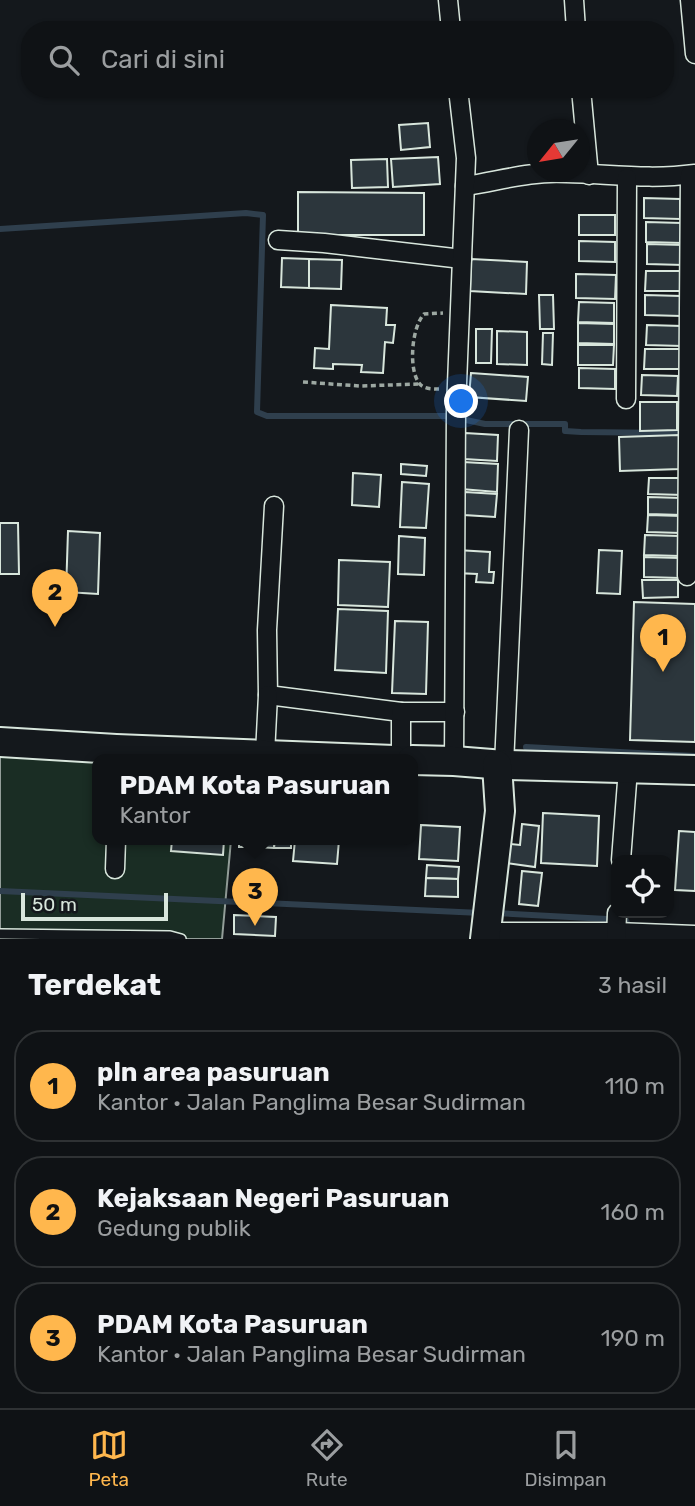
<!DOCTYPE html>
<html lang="id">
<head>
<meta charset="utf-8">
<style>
	:root { --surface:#0f1215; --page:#181b1e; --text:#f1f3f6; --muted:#9b9ea0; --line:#2f3234; --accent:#ffb74d }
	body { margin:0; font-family:Rubik,sans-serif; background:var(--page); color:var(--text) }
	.controls { position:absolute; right:21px; bottom:21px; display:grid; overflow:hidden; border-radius:14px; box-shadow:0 2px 5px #0004 }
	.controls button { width:63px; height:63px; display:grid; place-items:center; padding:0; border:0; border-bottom:2px solid var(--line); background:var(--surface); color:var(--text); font:35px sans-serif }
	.compass { position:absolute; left:527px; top:119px; width:63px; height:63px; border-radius:50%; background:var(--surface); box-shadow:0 2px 5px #0004; rotate:240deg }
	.scale { position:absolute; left:21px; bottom:18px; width:147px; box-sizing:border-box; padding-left:7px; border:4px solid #d8e6dc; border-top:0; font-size:19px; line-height:24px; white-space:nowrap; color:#d8e6dc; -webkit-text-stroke:5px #14181c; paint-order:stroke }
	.you { position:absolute; left:462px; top:402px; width:24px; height:24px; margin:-18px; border:5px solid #fff; border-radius:50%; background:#1a73e8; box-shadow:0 0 0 10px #1a73e833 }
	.badge { display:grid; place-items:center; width:46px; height:46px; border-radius:50%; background:var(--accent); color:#111; font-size:23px; font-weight:700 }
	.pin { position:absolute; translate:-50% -58px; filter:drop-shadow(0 2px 4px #0008) }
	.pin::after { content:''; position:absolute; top:37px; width:24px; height:21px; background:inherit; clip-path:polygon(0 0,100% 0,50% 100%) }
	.popup { position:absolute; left:92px; top:754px; width:326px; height:91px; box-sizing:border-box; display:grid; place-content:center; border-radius:14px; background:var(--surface); filter:drop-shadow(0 2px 5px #0005); font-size:23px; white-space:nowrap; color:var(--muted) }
	.popup b { font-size:26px; color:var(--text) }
	.popup::after { content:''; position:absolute; left:50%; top:100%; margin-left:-14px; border:14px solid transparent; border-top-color:var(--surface) }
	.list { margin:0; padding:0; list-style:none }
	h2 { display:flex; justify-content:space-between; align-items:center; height:91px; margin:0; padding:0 28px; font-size:30px }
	h2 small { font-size:23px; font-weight:400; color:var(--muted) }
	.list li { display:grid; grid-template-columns:46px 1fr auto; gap:21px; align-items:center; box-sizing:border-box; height:112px; margin:0 14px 14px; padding:0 14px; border:2px solid var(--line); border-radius:28px }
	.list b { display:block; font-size:26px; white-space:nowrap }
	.list p { margin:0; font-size:23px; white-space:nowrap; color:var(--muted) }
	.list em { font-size:23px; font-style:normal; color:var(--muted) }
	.icon { flex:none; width:38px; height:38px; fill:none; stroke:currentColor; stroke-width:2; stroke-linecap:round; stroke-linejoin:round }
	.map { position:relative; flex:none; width:695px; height:939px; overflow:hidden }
	.search { position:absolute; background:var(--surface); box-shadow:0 2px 5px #0004; left:21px; right:21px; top:21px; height:77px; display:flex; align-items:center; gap:18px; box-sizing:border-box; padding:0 24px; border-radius:28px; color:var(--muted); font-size:26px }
	.sheet { height:469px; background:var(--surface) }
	nav { display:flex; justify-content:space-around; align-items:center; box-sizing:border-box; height:98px; border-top:2px solid var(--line); background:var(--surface); font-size:19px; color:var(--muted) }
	nav a { display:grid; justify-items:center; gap:4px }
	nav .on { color:var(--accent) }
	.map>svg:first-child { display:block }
	.green { fill:#1a2d24; stroke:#939e99; stroke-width:2 }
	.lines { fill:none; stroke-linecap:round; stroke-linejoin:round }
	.stream { stroke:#2f3f4d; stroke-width:6 }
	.building { fill:#2c363c; stroke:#d8e6dc; stroke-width:2 }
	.lane-casing { stroke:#d8e6dc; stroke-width:12 }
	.street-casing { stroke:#d8e6dc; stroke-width:21 }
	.primary-casing { stroke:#d8e6dc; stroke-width:32 }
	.path { stroke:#9da8a2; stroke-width:3.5; stroke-dasharray:5 3.5; stroke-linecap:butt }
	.lane { stroke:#14181c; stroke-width:9 }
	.street { stroke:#14181c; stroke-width:18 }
	.primary { stroke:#14181c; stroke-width:28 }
</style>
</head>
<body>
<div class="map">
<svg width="695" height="939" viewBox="0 0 695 939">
	<rect width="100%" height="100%" fill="#14181c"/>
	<polygon class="green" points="0,743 98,760 98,840 231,840 222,939 0,939"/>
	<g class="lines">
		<g class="stream">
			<polyline points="0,229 246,213 263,215 257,412 267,416 447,416 485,424 565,424 565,431 581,432 676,433 686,430"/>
			<polyline points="526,747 695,756"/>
			<polyline points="0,891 481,913"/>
			<polyline points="495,913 626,920 630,931"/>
		</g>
	</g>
	<g class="building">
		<polygon points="428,123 430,147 401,150 399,125"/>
		<polygon points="438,157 440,184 393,187 391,159"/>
		<polygon points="387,159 388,187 352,188 351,160"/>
		<polygon points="298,192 424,193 424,235 298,235"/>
		<polygon points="644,198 680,199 680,219 644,218"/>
		<rect x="579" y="215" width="36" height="20"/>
		<polygon points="646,222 682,223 682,243 646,242"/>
		<polygon points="579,241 615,242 615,262 579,261"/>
		<polygon points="647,244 683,245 683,265 647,264"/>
		<polygon points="282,258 309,259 309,288 281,287"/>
		<polygon points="309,259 342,260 341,289 309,288"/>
		<polygon points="471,259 527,262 526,294 470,291"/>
		<polygon points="646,271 681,271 681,291 645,291"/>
		<polygon points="576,274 616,275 615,299 576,298"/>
		<polygon points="539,295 553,295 554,329 540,329"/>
		<polygon points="645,295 681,296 681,316 645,315"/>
		<polygon points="579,302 614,303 614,323 578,322"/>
		<polygon points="331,305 387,308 386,325 395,325 393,343 385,342 383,373 361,372 362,365 333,364 333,369 314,368 315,348 329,349"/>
		<polygon points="578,323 614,324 614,344 578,343"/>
		<polygon points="647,325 682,326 682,346 646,345"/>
		<polygon points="476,329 492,329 491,363 476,363"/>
		<polygon points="497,331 527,332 527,365 497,364"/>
		<polygon points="543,333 553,333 552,365 542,364"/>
		<polygon points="578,345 614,345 613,365 578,365"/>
		<polygon points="645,349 680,349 680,369 644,369"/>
		<polygon points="579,368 615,369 615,389 579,388"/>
		<polygon points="471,373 528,377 526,401 469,397"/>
		<polygon points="642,375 678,376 677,396 641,395"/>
		<polygon points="640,402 677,402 677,430 640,431"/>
		<polygon points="465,433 498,435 497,461 464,459"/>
		<polygon points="679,435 680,469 620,471 619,437"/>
		<polygon points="463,462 498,464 497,492 461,489"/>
		<polygon points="401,464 427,466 426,476 401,474"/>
		<polygon points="353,473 381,475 379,507 352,505"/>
		<polygon points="649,478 683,478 683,495 648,494"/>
		<polygon points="402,482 429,484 426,528 400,527"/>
		<polygon points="465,492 497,494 495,517 464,515"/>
		<polygon points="648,497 682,498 682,515 648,514"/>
		<polygon points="648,515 682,516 681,533 647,532"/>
		<polygon points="0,523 18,523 19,574 0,574"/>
		<polygon points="68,531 100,533 98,594 66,592"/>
		<polygon points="645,535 680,536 680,556 644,555"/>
		<polygon points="399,536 425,538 424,575 398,574"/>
		<polygon points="457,550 490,552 489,572 494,572 493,583 476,582 477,574 456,573"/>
		<polygon points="599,550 622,551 620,594 597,593"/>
		<polygon points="644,557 680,558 680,578 644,577"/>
		<polygon points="339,560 390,562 388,607 338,605"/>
		<polygon points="642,580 678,580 678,597 643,598"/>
		<polygon points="634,602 695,604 695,742 630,740"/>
		<polygon points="338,609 388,611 386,673 335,670"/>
		<polygon points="395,621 428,622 426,694 392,693"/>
		<polygon points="543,813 599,816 597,866 541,863"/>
		<polygon points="522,824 539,826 535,867 500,862 502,843 520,845"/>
		<polygon points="421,825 460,827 458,861 419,859"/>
		<polygon points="679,831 695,832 695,891 675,890"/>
		<polygon points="117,840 168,840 168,844"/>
		<polygon points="172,840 224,840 223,855 171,851"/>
		<rect x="239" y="840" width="17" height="7"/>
		<polygon points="256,840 275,840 274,848 256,847"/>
		<polygon points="275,840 291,840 291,848 274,848"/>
		<polygon points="295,840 339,840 337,864 293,861"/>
		<polygon points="427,865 459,867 458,879 426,878"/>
		<polygon points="522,871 542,873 538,906 519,904"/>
		<polygon points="426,878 458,879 458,897 425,896"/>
		<polygon points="234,915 276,917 275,936 234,934"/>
	</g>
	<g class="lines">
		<defs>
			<polyline id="lane" points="0,934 170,936 181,939"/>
			<g id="street">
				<polyline points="448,0 451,30"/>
				<polyline points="574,0 576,30"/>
				<polyline points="690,0 695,54"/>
				<polyline points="581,89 589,175"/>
				<path d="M465,186C500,181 529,171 566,173C610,174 650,180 695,174"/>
				<polyline points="278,240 324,243 462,259"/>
				<polyline points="626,399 627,178"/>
				<polyline points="274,506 267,630 268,695 401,712 401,760"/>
				<polyline points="687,576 690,175"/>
				<polyline points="401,712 455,712"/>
				<polyline points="265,754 268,695"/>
				<polyline points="454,761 456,409 466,158 458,89"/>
				<polyline points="504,765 519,430"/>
				<polyline points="621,860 628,769"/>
				<polyline points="115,869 116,840"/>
				<polyline points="486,932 616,932 695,935"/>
				<polyline points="616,939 617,913"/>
			</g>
			<g id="primary">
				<polyline points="0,742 116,749 394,760"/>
				<polyline points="412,760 454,761 504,765 695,770"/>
				<polyline points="485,939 500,811 497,765"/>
			</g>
		</defs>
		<use href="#lane" class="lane-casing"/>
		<use href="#street" class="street-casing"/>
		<use href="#primary" class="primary-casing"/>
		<g class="path">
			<polyline points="303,382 360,386 419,384"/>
			<path d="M439,389C432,389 423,389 419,383C408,368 412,327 424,314L443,313"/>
		</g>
		<use href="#lane" class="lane"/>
		<use href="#street" class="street"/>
		<use href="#primary" class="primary"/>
	</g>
</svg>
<div class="controls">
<button><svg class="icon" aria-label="locate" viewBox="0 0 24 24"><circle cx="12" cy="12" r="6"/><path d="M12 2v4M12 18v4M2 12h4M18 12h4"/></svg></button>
</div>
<svg class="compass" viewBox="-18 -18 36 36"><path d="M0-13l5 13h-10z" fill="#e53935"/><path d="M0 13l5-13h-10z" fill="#9b9ea0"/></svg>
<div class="scale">50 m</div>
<div class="you"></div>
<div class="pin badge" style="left:663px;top:672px">1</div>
<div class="pin badge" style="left:55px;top:627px">2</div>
<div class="pin badge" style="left:255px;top:926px">3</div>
<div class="popup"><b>PDAM Kota Pasuruan</b>Kantor</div>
<div class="search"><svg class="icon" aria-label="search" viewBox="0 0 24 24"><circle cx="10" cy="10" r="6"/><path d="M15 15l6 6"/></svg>Cari di sini</div>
</div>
<section class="sheet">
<h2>Terdekat<small>3 hasil</small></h2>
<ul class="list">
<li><span class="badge">1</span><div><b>pln area pasuruan</b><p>Kantor · Jalan Panglima Besar Sudirman</p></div><em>110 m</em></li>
<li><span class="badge">2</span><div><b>Kejaksaan Negeri Pasuruan</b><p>Gedung publik</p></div><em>160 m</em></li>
<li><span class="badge">3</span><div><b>PDAM Kota Pasuruan</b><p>Kantor · Jalan Panglima Besar Sudirman</p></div><em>190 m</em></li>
</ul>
</section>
<nav>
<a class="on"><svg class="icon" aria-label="map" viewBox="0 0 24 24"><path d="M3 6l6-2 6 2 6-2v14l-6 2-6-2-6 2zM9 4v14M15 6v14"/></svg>Peta</a>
<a><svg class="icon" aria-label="directions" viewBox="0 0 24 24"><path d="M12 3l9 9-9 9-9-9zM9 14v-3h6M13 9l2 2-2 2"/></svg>Rute</a>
<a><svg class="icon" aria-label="saved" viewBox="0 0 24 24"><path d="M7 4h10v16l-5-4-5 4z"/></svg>Disimpan</a>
</nav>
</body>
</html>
